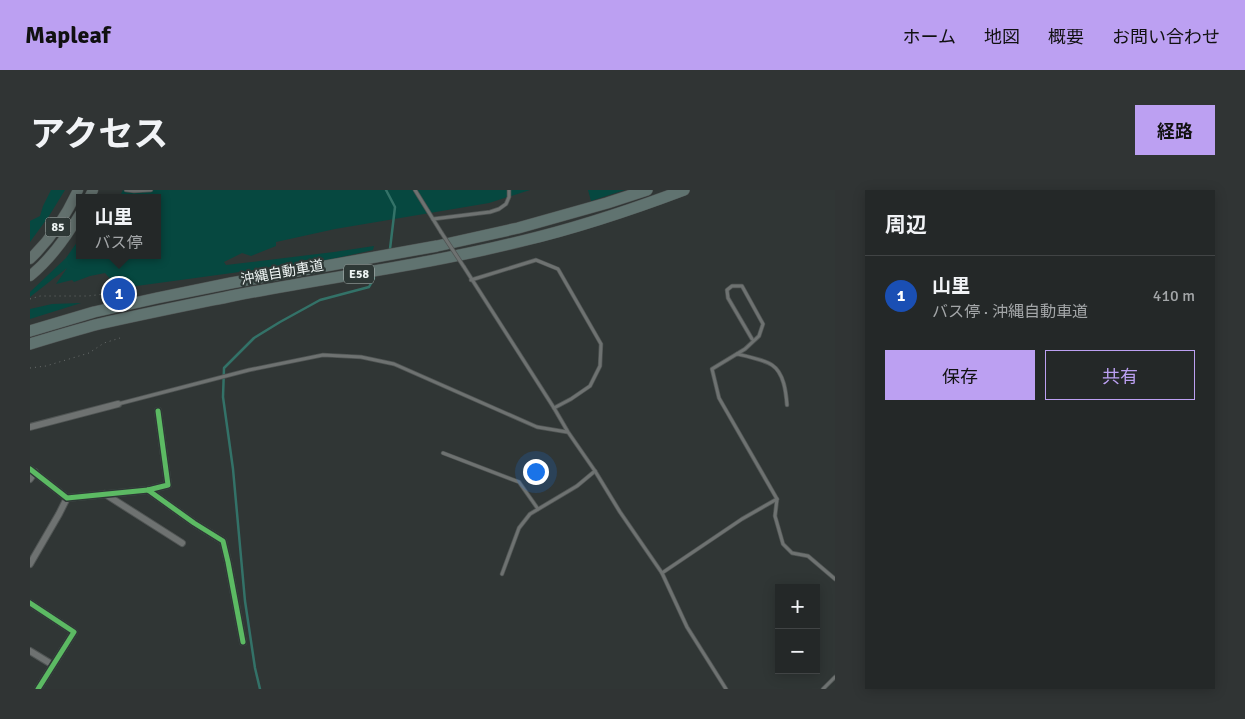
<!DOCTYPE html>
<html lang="ja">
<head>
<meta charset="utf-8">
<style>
	:root { --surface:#242828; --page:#303434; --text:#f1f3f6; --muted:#a3a6a8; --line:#414445; --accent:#bca0f2 }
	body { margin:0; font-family:Signika,"Noto Sans JP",sans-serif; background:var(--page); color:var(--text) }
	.controls { position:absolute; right:15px; bottom:15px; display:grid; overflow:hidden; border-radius:0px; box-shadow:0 2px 12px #0003 }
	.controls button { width:45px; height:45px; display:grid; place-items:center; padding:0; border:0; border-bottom:1px solid var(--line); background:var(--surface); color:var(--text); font:25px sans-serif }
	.you { position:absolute; left:505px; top:281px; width:18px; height:18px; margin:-12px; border:4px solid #fff; border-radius:50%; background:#1a73e8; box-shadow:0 0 0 8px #1a73e833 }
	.badge { display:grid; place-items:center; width:32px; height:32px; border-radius:50%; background:var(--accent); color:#fff; font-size:16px; font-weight:700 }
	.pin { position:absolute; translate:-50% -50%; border:2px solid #fff; box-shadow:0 1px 5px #0006 }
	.popup { position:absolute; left:46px; top:4px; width:85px; height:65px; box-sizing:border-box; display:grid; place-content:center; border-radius:0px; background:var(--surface); filter:drop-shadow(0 1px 4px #0005); font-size:16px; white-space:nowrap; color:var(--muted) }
	.popup b { font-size:19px; color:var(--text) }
	.popup::after { content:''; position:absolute; left:50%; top:100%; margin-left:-10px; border:10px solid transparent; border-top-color:var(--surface) }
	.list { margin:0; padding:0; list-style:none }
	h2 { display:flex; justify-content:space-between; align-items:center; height:65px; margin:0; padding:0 20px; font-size:21px }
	h2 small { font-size:16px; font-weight:400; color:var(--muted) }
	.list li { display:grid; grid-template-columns:32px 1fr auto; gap:15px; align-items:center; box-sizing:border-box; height:80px; padding:0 20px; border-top:1px solid var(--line) }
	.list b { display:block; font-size:19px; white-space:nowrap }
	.list p { margin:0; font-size:16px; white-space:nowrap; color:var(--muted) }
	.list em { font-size:16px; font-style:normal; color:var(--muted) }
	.actions { display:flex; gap:10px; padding:15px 20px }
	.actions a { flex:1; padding:11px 0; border:1px solid var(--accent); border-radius:0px; text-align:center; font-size:18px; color:var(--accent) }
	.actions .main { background:var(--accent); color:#111 }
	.map { position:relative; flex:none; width:805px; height:499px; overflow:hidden; border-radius:0px }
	header { display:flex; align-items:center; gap:30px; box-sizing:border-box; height:70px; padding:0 25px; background:var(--accent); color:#111 }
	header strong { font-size:24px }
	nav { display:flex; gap:28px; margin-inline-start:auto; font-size:18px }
	.intro { display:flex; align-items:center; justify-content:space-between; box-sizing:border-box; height:120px; padding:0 30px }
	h1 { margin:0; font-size:35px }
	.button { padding:12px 22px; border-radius:0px; background:var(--accent); color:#111; font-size:18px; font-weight:700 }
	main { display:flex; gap:30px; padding:0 30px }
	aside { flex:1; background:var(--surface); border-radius:0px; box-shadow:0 2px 12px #0003 }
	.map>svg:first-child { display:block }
	.green { fill:#064840 }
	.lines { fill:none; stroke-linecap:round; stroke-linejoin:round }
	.stream { stroke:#337268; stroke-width:2.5 }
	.service-casing { stroke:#505554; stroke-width:4.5 }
	.minor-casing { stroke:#505554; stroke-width:8 }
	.primary-casing { stroke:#505554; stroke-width:11 }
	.motorway-casing { stroke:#505554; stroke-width:12 }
	.path { stroke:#6a6e6d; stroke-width:1; stroke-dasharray:1 4; stroke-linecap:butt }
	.service { stroke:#6e7271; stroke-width:3 }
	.minor { stroke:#6e7271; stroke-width:6 }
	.primary { stroke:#62706d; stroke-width:10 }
	.motorway { stroke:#607370; stroke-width:11 }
	.service-bridge-casing { stroke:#505554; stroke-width:4.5; stroke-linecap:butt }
	.service-bridge { stroke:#6e7271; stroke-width:3 }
	.cycleway-casing { stroke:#2e3836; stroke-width:8 }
	.cycleway { stroke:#5cba63; stroke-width:5 }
	.labels { text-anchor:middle; stroke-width:4.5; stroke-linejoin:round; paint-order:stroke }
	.shield { fill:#2e3836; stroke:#b4bcba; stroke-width:1 }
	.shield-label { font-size:12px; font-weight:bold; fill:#eef4f3 }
	.street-label { font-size:14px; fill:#eef4f3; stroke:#2e3836 }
</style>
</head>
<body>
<header>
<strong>Mapleaf</strong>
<nav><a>ホーム</a><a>地図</a><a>概要</a><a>お問い合わせ</a></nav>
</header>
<div class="intro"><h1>アクセス</h1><a class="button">経路</a></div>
<main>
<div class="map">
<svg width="805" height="499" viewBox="0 0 805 499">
	<rect width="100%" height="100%" fill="#303635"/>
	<g class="green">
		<polygon points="21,0 35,0 19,26 0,52 0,31 10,26 13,16"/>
		<polygon points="93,0 500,0 459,13 305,39 246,52 246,56 221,66 212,63 194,72 196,75 304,62 344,56 343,60 298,70 99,97 84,93 75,83 60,86 44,92 42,90 26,94 37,78 0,107 0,102 36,68 50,48 50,65 128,65 128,8 89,8"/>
		<polygon points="558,0 595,0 561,11"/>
		<polygon points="51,113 0,129 0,119 22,114"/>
	</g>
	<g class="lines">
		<g class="stream">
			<polyline points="356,0 365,17 360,59"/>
			<polyline points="230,499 225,478 215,411 203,279 193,207 194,178 224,148 250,132 290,110 339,97 344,88"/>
		</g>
		<defs>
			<g id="service">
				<polyline points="96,0 104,1 121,0"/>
				<polyline points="385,0 411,42"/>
				<polyline points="403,29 460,22 469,19 476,14 479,7 479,0"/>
				<polyline points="434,77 524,218 538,242 565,281 590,322 632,383 657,437 696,499"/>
				<polyline points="441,90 506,70 528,79 571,154 570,176 560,196 541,209 524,218"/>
				<polyline points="722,149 698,108 697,100 702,96 712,96 733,134 729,146 715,159 682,179 689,208 747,309 745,326 753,354 762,363 778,366 805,389"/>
				<path d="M707,164C716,166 735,170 742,175C754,183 756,202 757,215"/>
				<polyline points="88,214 219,180 293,165 331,167 364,174 507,237 537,242"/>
				<polyline points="413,263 489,292 508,319"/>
				<polyline points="632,383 712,329 747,309"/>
				<polyline points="472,384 489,338 500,324 547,296 565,281"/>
				<polyline points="793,499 805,487"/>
			</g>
			<g id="minor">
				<polyline points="0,237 88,214"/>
				<polyline points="0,279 37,308 118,300 138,295 128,221"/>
				<polyline points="0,289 5,282"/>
				<polyline points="118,300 164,333 193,351 198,372 213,452"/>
				<polyline points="75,304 152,353"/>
				<polyline points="0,374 29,324 37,308"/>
				<polyline points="0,413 44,442 8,499"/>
				<polyline points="0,461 23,475"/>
			</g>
			<g id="primary">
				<polyline points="59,8 63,0"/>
				<path d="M0,69C21,49 36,26 48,0"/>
				<path d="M0,86C21,69 36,48 50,24"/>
			</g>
			<g id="motorway">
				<polyline points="0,141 64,122 127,108 201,93 407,56 488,38 577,13 617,0"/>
				<path d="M0,154C23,147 46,140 69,134C113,124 158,115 202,106C299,87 396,75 492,51C547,38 601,20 654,0"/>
			</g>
		</defs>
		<use href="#service" class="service-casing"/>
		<use href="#minor" class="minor-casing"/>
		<use href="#primary" class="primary-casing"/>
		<use href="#motorway" class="motorway-casing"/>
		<g class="path">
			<polyline points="0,109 10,106 58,106 83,103"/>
			<polyline points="0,178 16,176 59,163 74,153 90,148"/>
		</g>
		<use href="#service" class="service"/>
		<use href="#minor" class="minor"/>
		<use href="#primary" class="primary"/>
		<use href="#motorway" class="motorway"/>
		<defs>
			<polyline id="service-bridge" points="411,42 434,77"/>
		</defs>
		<use href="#service-bridge" class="service-bridge-casing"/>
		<use href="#service-bridge" class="service-bridge"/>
		<defs>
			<g id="cycleway">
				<polyline points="0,279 37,308 118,300 138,295 128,221"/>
				<polyline points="118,300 164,333 193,351 198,372 213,452"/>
				<polyline points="0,413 44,442 8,499"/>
			</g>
		</defs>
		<use href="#cycleway" class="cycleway-casing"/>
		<use href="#cycleway" class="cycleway"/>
	</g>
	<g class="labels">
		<g class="shield">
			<rect x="15.5" y="27.5" width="25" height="19" rx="4"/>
			<rect x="314" y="74.5" width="30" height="19" rx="4"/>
		</g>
		<g class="shield-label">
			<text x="28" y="41">85</text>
			<text x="329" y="88">E58</text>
		</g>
		<g class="street-label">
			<text transform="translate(252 82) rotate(-10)" y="5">沖縄自動車道</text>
		</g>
	</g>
</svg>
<div class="controls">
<button>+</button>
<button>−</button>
</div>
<div class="you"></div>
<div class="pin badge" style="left:89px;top:104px;background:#1a4fb4">1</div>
<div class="popup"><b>山里</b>バス停</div>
</div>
<aside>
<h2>周辺<small></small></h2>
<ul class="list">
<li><span class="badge" style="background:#1a4fb4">1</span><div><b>山里</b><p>バス停 · 沖縄自動車道</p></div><em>410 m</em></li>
</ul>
<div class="actions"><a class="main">保存</a><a>共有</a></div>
</aside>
</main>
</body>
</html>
